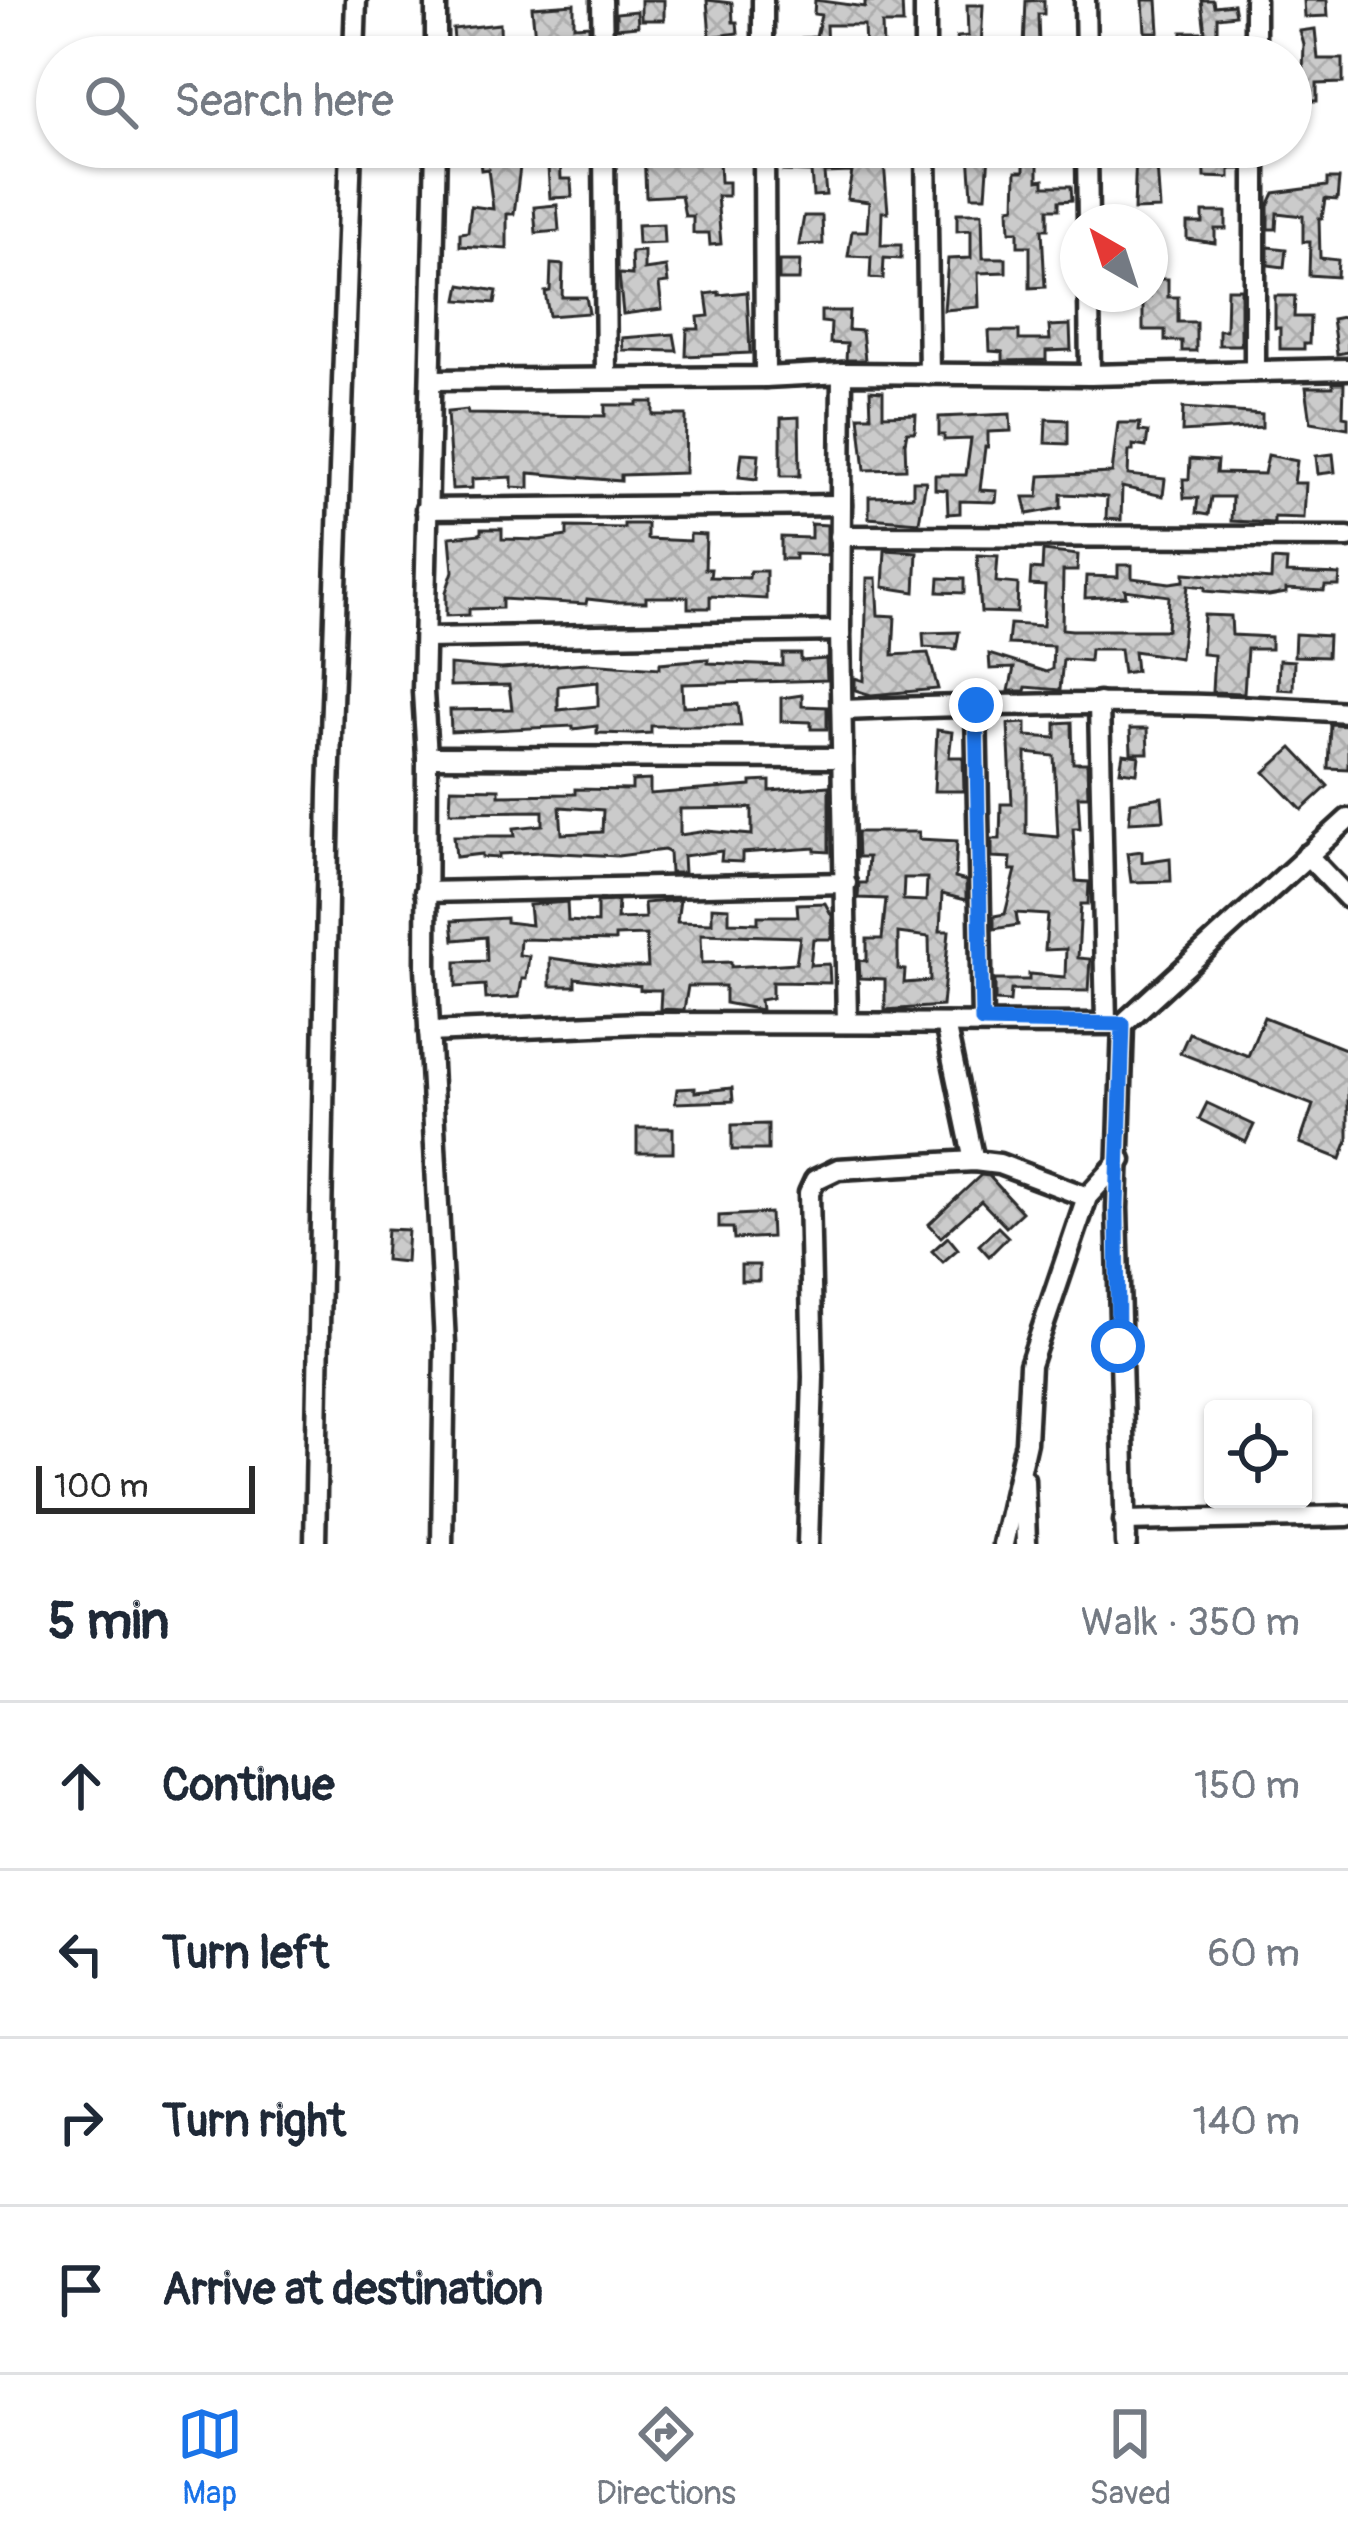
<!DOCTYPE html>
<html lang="en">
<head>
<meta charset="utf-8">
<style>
	:root { --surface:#fff; --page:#f2f2f3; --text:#1f2937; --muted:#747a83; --line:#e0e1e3; --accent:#1a73e8 }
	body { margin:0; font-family:Pangolin,sans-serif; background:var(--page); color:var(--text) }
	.controls { position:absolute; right:36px; bottom:36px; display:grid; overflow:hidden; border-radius:12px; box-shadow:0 3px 9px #0004 }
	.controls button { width:108px; height:108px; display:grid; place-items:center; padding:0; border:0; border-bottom:3px solid var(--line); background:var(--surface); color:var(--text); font:60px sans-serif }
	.compass { position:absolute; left:1060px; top:204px; width:108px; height:108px; border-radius:50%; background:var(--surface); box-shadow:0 3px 9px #0004; rotate:321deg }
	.scale { position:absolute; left:36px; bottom:30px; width:219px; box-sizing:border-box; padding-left:12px; border:6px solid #2b2b2b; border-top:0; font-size:33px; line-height:42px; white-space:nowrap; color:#2b2b2b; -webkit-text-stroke:9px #fff; paint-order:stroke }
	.stop { position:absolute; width:36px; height:36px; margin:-27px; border:9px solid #1a73e8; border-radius:50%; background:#fff }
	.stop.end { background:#1a73e8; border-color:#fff; box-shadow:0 3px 12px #0008 }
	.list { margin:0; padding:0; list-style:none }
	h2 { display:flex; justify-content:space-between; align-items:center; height:156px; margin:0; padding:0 48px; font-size:51px }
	h2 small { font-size:39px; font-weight:400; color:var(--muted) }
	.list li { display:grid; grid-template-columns:78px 1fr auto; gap:36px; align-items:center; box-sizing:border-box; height:168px; padding:0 48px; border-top:3px solid var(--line) }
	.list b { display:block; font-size:45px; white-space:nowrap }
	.list em { font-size:39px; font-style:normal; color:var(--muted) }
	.icon { flex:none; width:66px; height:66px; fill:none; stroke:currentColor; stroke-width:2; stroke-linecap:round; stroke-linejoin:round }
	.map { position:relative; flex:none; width:1348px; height:1544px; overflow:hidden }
	.search { position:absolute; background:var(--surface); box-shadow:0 3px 9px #0004; left:36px; right:36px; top:36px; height:132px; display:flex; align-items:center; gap:30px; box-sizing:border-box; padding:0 42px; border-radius:66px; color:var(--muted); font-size:45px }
	.sheet { height:828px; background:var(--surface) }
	nav { display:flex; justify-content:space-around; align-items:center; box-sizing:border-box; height:168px; border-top:3px solid var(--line); background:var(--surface); font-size:33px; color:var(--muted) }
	nav a { display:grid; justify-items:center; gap:6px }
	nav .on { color:var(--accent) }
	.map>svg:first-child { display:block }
	.building { fill:url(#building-cross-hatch); stroke:#2b2b2b; stroke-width:3; fill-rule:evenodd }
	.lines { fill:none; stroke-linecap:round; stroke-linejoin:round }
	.minor-casing { stroke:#2b2b2b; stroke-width:27 }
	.minor { stroke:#fff; stroke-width:18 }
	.route { stroke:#1a73e8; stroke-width:15 }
</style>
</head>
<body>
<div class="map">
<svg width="1348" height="1544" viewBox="0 0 1348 1544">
	<defs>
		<pattern id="building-cross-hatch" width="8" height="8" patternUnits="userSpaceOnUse" patternTransform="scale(3)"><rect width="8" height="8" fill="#cbcbcb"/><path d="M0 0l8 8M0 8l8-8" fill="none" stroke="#aeaeae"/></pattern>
	</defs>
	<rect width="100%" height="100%" fill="#fff"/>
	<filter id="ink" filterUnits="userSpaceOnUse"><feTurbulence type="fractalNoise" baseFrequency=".00833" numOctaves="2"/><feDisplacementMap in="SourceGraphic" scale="24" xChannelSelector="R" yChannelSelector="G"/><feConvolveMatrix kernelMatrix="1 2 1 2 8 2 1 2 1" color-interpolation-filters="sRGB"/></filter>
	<g filter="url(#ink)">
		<g class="building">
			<rect x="641" y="0" width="23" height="20"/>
			<polygon points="707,0 732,3 733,22 737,22 738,33 710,37"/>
			<polygon points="815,0 865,7 865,1 902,1 903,24 882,24 883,48 865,49 864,25 826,25 827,50 803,51 802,38 816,37 821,15 814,14"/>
			<polygon points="1044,0 1044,14 1038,14 1039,47 1024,48 1026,1"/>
			<polygon points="1143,0 1157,0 1159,32 1145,32"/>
			<polygon points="1201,0 1213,0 1214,6 1233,4 1235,15 1217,17 1217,45 1196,46 1196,54 1181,54 1182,32 1205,32"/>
			<polygon points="1304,0 1327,0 1328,16 1305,17"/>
			<polygon points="574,4 574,26 589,25 589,39 567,42 567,57 526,55 525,39 535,38 532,7"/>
			<polygon points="967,5 983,5 981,49 958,49 957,37 968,36"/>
			<polygon points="637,11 638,26 616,28 616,13"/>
			<polygon points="500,24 501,57 488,57 487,37 454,40 453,29"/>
			<polygon points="1315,29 1318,59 1343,59 1343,83 1317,84 1317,101 1291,101 1291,72 1303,73 1304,45 1300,31"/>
			<polygon points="799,147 820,147 821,158 867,156 867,151 883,150 888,212 882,212 881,245 901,245 901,259 884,258 883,279 870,278 871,257 848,256 852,231 867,231 869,202 847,199 852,172 824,173 826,195 813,196 811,172 783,171 783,158 800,158"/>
			<polygon points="1204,147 1241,147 1240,169 1230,169 1230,178 1205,177"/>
			<polygon points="669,150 670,157 683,159 719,157 720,182 728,182 728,196 717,196 721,244 710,245 709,233 693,233 693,216 685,216 681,195 646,197 644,151"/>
			<polygon points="1024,150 1038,150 1038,180 1044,179 1044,186 1071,186 1072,200 1059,201 1059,209 1048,209 1048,229 1042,229 1045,287 1030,288 1030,246 1018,246 1018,231 1010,231 1009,208 1015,207 1016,171 1024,171"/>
			<polygon points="1156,150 1160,209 1134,210 1136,151"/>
			<polygon points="503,152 503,159 521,159 514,214 507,214 507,249 460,246 460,233 468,232 471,206 493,209 488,169 481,170 479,155"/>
			<polygon points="547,152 560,152 561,179 571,179 572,197 550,198"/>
			<polygon points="969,153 989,153 986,196 972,196"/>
			<polygon points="1327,179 1339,179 1337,200 1325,199 1322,218 1319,218 1320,258 1338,260 1337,277 1309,275 1310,242 1303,242 1303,216 1277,213 1276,229 1268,229 1268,206 1274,193 1327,186"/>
			<polygon points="557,205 559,231 536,233 534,207"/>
			<polygon points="1203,212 1226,212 1226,229 1215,229 1215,243 1187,239 1187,223 1203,223"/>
			<polygon points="957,213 982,213 983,258 1006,258 1006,272 978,273 979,307 944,310 948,259 971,258 971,230 957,231"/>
			<polygon points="804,216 822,216 823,244 799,245"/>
			<polygon points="663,224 664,243 638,244 637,225"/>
			<polygon points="1268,247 1286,249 1284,267 1268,265"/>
			<polygon points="644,251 644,270 666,267 668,283 659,284 662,309 623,314 619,274 632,275 631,252"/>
			<polygon points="779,261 800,261 799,280 779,280"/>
			<polygon points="551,264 563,265 562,297 586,297 589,313 549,316 545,292 550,291"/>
			<polygon points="1150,279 1168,279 1168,297 1178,297 1178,322 1196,322 1196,351 1182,351 1182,341 1165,341 1165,330 1143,330 1143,297 1150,297"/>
			<polygon points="461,285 497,291 495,303 458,300"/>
			<polygon points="1227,289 1241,289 1241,345 1219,345 1219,330 1226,330"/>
			<polygon points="719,292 719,295 747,292 750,353 686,356 687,329 699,329 698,317 709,316 706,294"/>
			<polygon points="1275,296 1295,296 1294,317 1310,317 1309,344 1304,344 1304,349 1280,349 1280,328 1275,328"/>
			<polygon points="821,311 849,311 848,330 862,331 865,360 846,360 847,344 830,343 831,323 821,322"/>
			<polygon points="1348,316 1348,352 1337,354 1332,319"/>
			<polygon points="1070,325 1071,350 1046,351 1046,360 1003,361 1003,352 990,351 989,331 1019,331 1019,340 1050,340 1049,326"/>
			<polygon points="674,334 677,351 623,350 622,338"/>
			<polygon points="1333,383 1344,383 1343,416 1348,417 1348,428 1311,422 1306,387 1333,387"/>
			<polygon points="870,390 883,391 883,415 916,414 915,432 907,432 905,443 906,469 865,470 859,416 871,416"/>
			<polygon points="637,402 653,402 653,415 686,415 685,473 621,475 621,481 529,473 529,488 512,487 512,477 472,479 472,488 452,489 447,412 467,410 468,414 605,416 605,405 637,405"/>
			<polygon points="1183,408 1262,414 1262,427 1182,432"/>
			<polygon points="1010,414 1011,431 988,432 988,447 985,447 980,490 997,491 996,502 960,501 960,513 948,514 947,490 935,489 935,475 966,475 971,439 944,440 944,435 939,435 939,417"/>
			<polygon points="799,417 800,476 781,476 781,418"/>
			<polygon points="1046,419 1068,420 1068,444 1045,443"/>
			<polygon points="1118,423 1140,423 1139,431 1148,432 1146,447 1133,445 1133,451 1129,451 1128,475 1165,479 1163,496 1122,487 1121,520 1106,519 1107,497 1087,495 1061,494 1061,508 1028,514 1024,497 1038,497 1040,476 1112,473"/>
			<polygon points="742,453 759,454 757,479 739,477"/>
			<polygon points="1333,454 1335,472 1318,474 1316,456"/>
			<polygon points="1268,455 1297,461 1294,483 1306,483 1304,518 1274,517 1274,523 1231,521 1232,497 1211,497 1208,515 1196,513 1198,498 1184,498 1183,479 1189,479 1190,459 1217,461 1216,473 1264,474"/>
			<polygon points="913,481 926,481 919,522 869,518 869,497 913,496"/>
			<polygon points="624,524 647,524 647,539 690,541 690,534 706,535 705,569 711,569 710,577 749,578 750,571 766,571 766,599 710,596 710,608 688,608 688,597 646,597 646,602 614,602 587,599 586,604 502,599 502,608 469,609 469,615 446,616 446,592 453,571 450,537 481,534 481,529 502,529 502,539 539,540 567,536 567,527 624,528"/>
			<polygon points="811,524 827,525 827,555 795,554 795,559 781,559 781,537 811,538"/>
			<polygon points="885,550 917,552 915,592 883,587"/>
			<polygon points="1043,551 1078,555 1077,571 1063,571 1062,629 1072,630 1167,630 1169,596 1125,590 1126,596 1085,598 1086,576 1118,577 1118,565 1132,565 1132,578 1170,583 1184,581 1184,573 1271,580 1272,560 1287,561 1286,573 1340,575 1339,586 1325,586 1324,591 1286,589 1286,593 1269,596 1205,591 1205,587 1188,585 1180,658 1134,651 1136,671 1123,673 1120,649 1090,649 1089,661 1063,659 1060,690 1026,687 1025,691 1009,691 1014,668 990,669 989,654 1046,672 1052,669 1053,646 1008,644 1010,624 1043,626 1045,586 1030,585 1031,569 1042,570"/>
			<polygon points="977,555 998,556 996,582 1018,584 1017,613 981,612"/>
			<polygon points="867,578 876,578 878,615 895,616 893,655 928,653 938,689 871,695 855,690 855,678 864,681"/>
			<polygon points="939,578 964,579 964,593 938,592"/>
			<polygon points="1204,615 1231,616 1232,635 1271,637 1271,649 1247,649 1244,693 1212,692 1214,655 1202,654"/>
			<polygon points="959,632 956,649 924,647 923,633"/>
			<polygon points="1295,634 1328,636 1327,657 1294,656"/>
			<path d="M783,654H801V661L826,659L827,680L682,684L683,706L738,704L741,726H651V733L634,734L597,733V726L573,729V726L451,732L450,710L512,709L509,685L450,686V665L501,669L587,663L660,668V663L708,659V663L783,666ZM598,682V706L558,710V686Z"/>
			<polygon points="1279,660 1294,661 1293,690 1278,689"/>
			<polygon points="802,695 802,706 827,707 827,729 811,729 811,722 781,721 781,698"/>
			<path d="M1072,722L1073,763H1087L1088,796H1078L1080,828H1073L1076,881L1089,882L1088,904H1081L1078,958L1090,959L1088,991L1011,990L1010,1002L995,1001V980H1029V974L1065,977L1066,949L1045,950L1048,915L1016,913L1018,925L994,929V916L1005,914L1016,870H1010L1011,858L992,857V839H1000L1001,804H1012L1008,724L1026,723V736L1056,738V723ZM1026,753L1054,756L1058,837L1026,834Z"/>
			<polygon points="1330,724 1348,725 1348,769 1328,768"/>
			<polygon points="1130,729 1147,729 1148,753 1131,753"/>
			<polygon points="937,730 952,732 949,757 963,757 964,791 934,791"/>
			<polygon points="1292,748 1328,786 1302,810 1265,772"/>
			<polygon points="1123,754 1139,756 1137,773 1120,771"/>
			<path d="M650,780V794L751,786V782L770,781V791L829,786V852L815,851V848L742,853V862L721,861L722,851L683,856L684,873H670L669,852L664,850L618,856L542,852L499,854V858L482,857V854L456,857L454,836H515L514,828L543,825V811L450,812L451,788L499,789V795L575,794V789L632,790V781ZM560,807L603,810L602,832L562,834ZM752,808V835L707,831L680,835V809Z"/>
			<polygon points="1162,797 1164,820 1129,822 1131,802"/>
			<path d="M857,832H919V839L957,841L955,878L966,881V900L942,894L940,931H949L942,1006L885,1010V979L860,978L859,960L867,961V939H882L886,899L858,898L859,883H866L868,857H858ZM904,878H927L926,901L903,900ZM898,933L929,937L930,981L904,983L905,970L898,969Z"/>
			<polygon points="1142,851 1142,862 1170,858 1171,881 1131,882 1127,853"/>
			<path d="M680,900L677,922L712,923V907L729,908V922L758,923V916H798L797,904L825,903L832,916V939H813L810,965L829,964L830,983L772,982V998L760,1000L761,1010L725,1003V986H688L684,1010L660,1009L661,990H640V986L575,978V986H550V958L616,967H648L646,935L615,936V941L520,939L519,955L529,956L526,979H522L519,997L486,999L485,985L456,987V962L487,961L486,937L454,940L452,921L506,918V922L531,925L529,905L567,902L568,921L597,923V902L618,901L617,919L645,918L644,903ZM701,934L800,937L796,963L731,967V962L702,963Z"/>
			<polygon points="1264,1017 1348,1050 1348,1140 1341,1159 1300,1143 1313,1105 1180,1053 1189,1033 1248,1056"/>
			<polygon points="695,1088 695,1092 732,1088 733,1101 675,1103 677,1089"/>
			<polygon points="1207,1103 1254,1125 1246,1142 1199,1119"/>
			<polygon points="768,1124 768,1150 732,1150 732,1125"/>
			<rect x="637" y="1128" width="36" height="25"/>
			<polygon points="981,1175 989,1176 1022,1212 1006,1227 981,1201 941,1237 929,1224"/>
			<polygon points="770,1213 771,1237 734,1239 733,1228 719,1228 719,1216"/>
			<polygon points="998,1227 1008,1237 989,1256 979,1245"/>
			<polygon points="387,1229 408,1230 406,1262 385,1260"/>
			<polygon points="948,1237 958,1249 943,1262 932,1251"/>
			<rect x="741" y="1265" width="18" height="16"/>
		</g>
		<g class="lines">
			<defs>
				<g id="minor">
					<polyline points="602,0 603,57"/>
					<polyline points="763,0 763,57"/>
					<polyline points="925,0 925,57"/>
					<polyline points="1085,0 1086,57"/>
					<polyline points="1255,0 1255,57"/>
					<polyline points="354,57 356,0"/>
					<polyline points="436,57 436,0"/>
					<polyline points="436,147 423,692 427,757 426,967 445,1344 442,1544"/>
					<polyline points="604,147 606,378"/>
					<polyline points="764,147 765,377"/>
					<polyline points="926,147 929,374"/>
					<polyline points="1087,147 1088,222"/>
					<polyline points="1255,147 1255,371"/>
					<polyline points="1089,294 1090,375"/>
					<polyline points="842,373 840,631 847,1023"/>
					<polyline points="432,380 765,377 842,373 1090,375 1348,369"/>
					<polyline points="426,509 841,505"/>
					<polyline points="840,536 1348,537"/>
					<polyline points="425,638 840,631"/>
					<polyline points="1099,703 1106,1022"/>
					<polyline points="976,705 982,1021"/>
					<path d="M844,710C1013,703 1180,700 1348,712"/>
					<polyline points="427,757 842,758"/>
					<polyline points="1307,855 1348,898"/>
					<polyline points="425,892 846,883"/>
					<polyline points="945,1024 974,1161"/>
					<polyline points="429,1032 640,1023 1123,1024"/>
					<polyline points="1024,1479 1026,1544"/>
					<polyline points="1124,1521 1348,1516"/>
					<polyline points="315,1544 329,792 351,147"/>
					<polyline points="808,1544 813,1377 809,1193 815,1180 838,1169 974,1161 999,1164 1087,1197"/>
					<polyline points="1003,1544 1026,1442 1030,1365 1087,1197 1121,1160"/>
					<polyline points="1126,1544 1117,1208 1123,1024 1348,819"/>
				</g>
			</defs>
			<use href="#minor" class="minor-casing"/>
			<use href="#minor" class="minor"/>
		</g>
	</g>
	<g class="lines" filter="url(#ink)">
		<polyline class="route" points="976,705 982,1021 1123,1024 1117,1208 1118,1346"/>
	</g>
</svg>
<div class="controls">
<button><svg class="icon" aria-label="locate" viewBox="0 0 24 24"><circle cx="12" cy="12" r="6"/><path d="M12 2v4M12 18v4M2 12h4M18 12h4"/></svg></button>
</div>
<svg class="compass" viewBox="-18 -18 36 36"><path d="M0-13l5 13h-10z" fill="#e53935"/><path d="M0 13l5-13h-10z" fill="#747a83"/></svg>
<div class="scale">100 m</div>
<div class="stop" style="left:1118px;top:1346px"></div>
<div class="stop end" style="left:976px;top:705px"></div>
<div class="search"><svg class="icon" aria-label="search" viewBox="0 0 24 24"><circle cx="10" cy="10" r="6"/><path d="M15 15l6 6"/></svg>Search here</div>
</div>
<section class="sheet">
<h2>5 min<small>Walk · 350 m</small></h2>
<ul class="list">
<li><svg class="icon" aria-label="ahead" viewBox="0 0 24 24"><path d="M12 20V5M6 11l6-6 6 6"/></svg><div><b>Continue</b></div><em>150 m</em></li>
<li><svg class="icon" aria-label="left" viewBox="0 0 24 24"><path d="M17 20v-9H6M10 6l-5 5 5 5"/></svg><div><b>Turn left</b></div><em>60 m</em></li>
<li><svg class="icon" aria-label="right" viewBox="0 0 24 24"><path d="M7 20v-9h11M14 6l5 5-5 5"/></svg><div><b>Turn right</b></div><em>140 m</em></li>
<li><svg class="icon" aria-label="arrive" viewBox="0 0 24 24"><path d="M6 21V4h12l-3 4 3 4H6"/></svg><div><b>Arrive at destination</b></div></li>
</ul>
</section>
<nav>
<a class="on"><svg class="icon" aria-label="map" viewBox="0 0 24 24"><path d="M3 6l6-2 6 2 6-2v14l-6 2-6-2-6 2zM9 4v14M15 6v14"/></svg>Map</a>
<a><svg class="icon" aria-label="directions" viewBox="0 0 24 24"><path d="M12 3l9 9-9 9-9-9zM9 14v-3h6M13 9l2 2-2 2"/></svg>Directions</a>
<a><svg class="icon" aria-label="saved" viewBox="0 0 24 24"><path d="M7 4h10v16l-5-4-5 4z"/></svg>Saved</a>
</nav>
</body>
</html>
